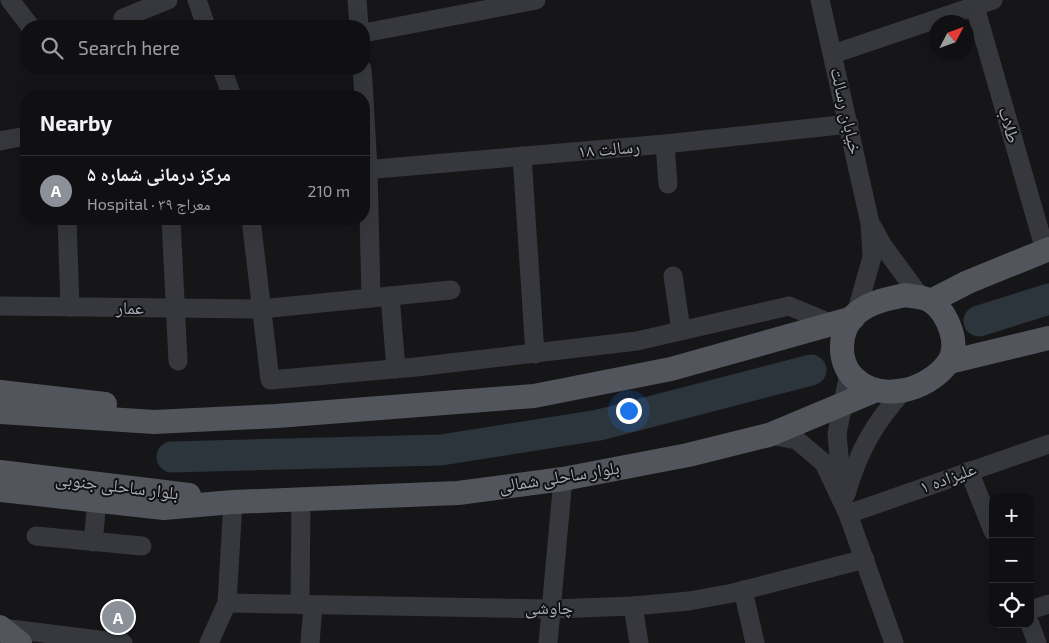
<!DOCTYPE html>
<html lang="en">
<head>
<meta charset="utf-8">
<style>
	:root { --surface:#101012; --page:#19191b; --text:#f1f3f6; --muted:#9c9d9f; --line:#303032; --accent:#8c9099 }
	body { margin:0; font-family:"Exo 2","Noto Naskh Arabic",sans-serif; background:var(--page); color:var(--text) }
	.controls { position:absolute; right:15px; bottom:15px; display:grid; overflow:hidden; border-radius:10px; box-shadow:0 5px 20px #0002 }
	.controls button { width:45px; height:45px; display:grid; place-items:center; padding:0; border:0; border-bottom:1px solid var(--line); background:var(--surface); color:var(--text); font:25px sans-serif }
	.compass { position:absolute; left:929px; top:15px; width:45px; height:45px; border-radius:50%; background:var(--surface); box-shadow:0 5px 20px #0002; rotate:49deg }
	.you { position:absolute; left:628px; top:410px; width:18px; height:18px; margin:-12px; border:4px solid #fff; border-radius:50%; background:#1a73e8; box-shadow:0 0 0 8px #1a73e833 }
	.badge { display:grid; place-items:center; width:32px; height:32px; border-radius:50%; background:var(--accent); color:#fff; font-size:16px; font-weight:700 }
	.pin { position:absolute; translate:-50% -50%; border:2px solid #fff; box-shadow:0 1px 5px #0006 }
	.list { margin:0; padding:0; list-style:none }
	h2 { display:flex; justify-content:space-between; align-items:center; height:65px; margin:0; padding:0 20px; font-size:21px }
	h2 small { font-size:16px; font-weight:400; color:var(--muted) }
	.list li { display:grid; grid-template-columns:32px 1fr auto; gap:15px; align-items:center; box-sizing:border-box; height:70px; padding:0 20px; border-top:1px solid var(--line) }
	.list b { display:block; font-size:19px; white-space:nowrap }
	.list p { margin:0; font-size:16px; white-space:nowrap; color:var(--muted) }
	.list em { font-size:16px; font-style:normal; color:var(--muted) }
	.icon { flex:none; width:28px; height:28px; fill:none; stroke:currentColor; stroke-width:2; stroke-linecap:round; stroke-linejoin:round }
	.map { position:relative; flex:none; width:1049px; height:643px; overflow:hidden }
	.search { position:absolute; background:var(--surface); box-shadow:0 5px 20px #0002; left:20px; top:20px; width:350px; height:55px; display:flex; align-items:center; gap:12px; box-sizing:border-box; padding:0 18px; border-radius:20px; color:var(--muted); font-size:19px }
	.panel { position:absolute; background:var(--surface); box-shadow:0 5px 20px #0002; left:20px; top:90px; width:350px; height:135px; border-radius:20px }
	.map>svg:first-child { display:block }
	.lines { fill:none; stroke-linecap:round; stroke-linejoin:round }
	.river { stroke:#2c353c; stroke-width:31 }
	.minor { stroke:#37383d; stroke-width:19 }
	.major { stroke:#53555c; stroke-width:24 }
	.labels { text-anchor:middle; stroke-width:4; stroke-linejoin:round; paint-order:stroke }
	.street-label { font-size:18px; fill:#a8adb8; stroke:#111113 }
</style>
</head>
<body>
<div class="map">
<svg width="1049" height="643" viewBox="0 0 1049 643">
	<rect width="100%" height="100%" fill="#161618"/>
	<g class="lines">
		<g class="river">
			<polyline points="979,321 1049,299"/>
			<polyline points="172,457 441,450 599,425 811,370"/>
		</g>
		<g class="minor">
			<polyline points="10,0 30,26"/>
			<polyline points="197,0 206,26"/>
			<polyline points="357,0 359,26"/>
			<polyline points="820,0 870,223 872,257 856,314"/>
			<polyline points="973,0 1045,250"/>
			<polyline points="123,18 168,0"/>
			<polyline points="364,33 536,0"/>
			<polyline points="833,54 993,0"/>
			<polyline points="222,69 232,96"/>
			<polyline points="362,69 364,96"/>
			<polyline points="364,99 368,169 371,298"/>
			<polyline points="0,141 26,136"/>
			<polyline points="665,144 668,184"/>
			<polyline points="522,156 535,354"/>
			<polyline points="364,170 665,144 849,124"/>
			<polyline points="67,219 70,307"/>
			<polyline points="171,219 178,361"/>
			<polyline points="251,219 270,380 416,367 637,341 789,306 830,323"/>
			<polyline points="872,226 883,246 922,299"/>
			<polyline points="673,276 681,330"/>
			<polyline points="390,296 396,369"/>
			<polyline points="0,306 261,309 451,290"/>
			<polyline points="769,435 797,440 824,463 848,514 894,643"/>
			<polyline points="969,471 993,531"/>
			<polyline points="842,489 837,434 849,373"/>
			<path d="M846,494C859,450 873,425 904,390"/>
			<polyline points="848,514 1049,444"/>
			<polyline points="36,536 142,546"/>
			<polyline points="93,542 97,501"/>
			<polyline points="743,590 755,643"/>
			<polyline points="227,603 552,609 633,606 689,601 733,593 865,559"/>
			<polyline points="300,604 301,499"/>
			<polyline points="633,606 639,643"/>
			<polyline points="1030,610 1049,604"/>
			<polyline points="1030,624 1037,643"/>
			<polyline points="2,628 123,643"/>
			<polyline points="209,643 227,603 233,502"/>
			<polyline points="310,643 313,605"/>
			<polyline points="548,643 563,479"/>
		</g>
		<g class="major">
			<path d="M906,295C914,297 926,297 932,302C948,314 961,345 948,363C927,391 880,403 854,378C837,362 838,329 857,313C870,302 890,298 906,295Z"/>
			<polyline points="931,301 968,282 1049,249"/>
			<polyline points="949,362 1049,338"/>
			<polyline points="0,392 105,404"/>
			<polyline points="0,412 154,422 277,416 534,396 671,369 853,318"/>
			<polyline points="0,472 189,495"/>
			<polyline points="0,490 164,508 233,502 458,493 563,479 688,455 769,435 874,391"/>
			<polyline points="0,627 20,643"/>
		</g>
	</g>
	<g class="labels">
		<g class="street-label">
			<text transform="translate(846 111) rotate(77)" y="6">خیابان رسالت</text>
			<text transform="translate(1009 125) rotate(74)" y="6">طلاب</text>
			<text transform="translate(609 149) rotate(-5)" y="6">رسالت ۱۸</text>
			<text transform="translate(130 308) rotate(1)" y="6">عمار</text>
			<text transform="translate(559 477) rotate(-9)" y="6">بلوار ساحلی شمالی</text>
			<text transform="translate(948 478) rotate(-20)" y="6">علیزاده ۱</text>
			<text transform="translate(117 486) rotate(7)" y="6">بلوار ساحلی جنوبی</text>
			<text x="549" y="614">چاوشی</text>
		</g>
	</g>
</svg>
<div class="controls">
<button>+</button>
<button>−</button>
<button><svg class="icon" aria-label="locate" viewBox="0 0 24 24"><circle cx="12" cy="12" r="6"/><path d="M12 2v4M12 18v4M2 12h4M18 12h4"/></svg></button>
</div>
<svg class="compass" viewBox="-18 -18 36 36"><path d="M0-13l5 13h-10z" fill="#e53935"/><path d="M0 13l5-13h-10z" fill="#9c9d9f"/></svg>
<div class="you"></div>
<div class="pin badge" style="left:118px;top:617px">A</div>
<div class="search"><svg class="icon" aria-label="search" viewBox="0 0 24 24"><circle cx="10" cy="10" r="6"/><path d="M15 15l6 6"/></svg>Search here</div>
<section class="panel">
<h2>Nearby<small></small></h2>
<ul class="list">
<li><span class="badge">A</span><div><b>مرکز درمانی شماره ۵</b><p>Hospital · معراج ۳۹</p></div><em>210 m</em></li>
</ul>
</section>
</div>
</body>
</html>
